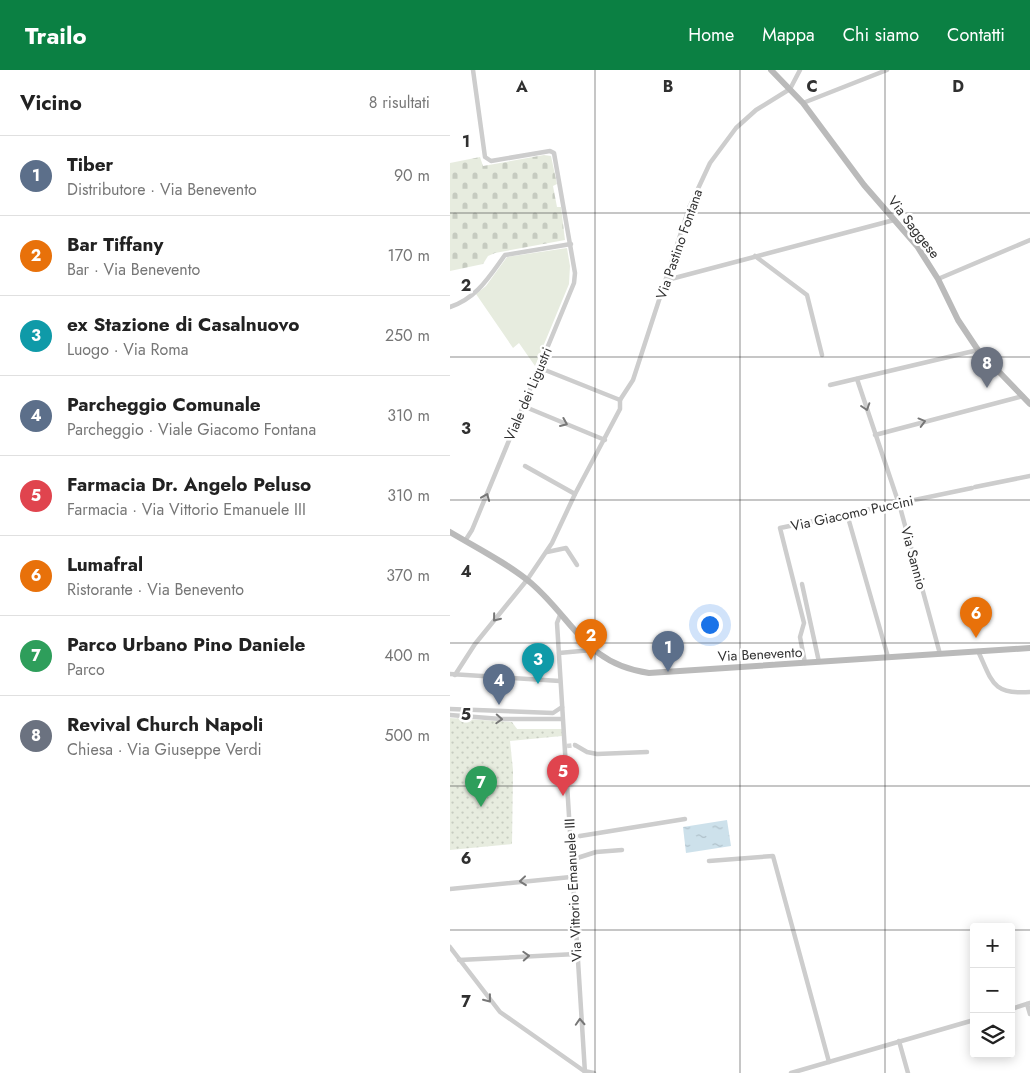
<!DOCTYPE html>
<html lang="it">
<head>
<meta charset="utf-8">
<style>
	:root { --surface:#fff; --page:#f6f6f6; --text:#222; --muted:#767676; --line:#e0e0e0; --accent:#0b8043 }
	body { margin:0; font-family:Jost,sans-serif; background:var(--page); color:var(--text) }
	.controls { position:absolute; right:15px; bottom:15px; display:grid; overflow:hidden; border-radius:5px; box-shadow:0 2px 12px #0003 }
	.controls button { width:45px; height:45px; display:grid; place-items:center; padding:0; border:0; border-bottom:1px solid var(--line); background:var(--surface); color:var(--text); font:25px sans-serif }
	.you { position:absolute; left:259px; top:554px; width:18px; height:18px; margin:-12px; border:4px solid #fff; border-radius:50%; background:#1a73e8; box-shadow:0 0 0 8px #1a73e833 }
	.badge { display:grid; place-items:center; width:32px; height:32px; border-radius:50%; background:var(--accent); color:#fff; font-size:16px; font-weight:700 }
	.pin { position:absolute; translate:-50% -41px; filter:drop-shadow(0 1px 2px #0008) }
	.pin::after { content:''; position:absolute; top:26px; width:18px; height:15px; background:inherit; clip-path:polygon(0 0,100% 0,50% 100%) }
	.list { margin:0; padding:0; list-style:none }
	h2 { display:flex; justify-content:space-between; align-items:center; height:65px; margin:0; padding:0 20px; font-size:21px }
	h2 small { font-size:16px; font-weight:400; color:var(--muted) }
	.list li { display:grid; grid-template-columns:32px 1fr auto; gap:15px; align-items:center; box-sizing:border-box; height:80px; padding:0 20px; border-top:1px solid var(--line) }
	.list b { display:block; font-size:19px; white-space:nowrap }
	.list p { margin:0; font-size:16px; white-space:nowrap; color:var(--muted) }
	.list em { font-size:16px; font-style:normal; color:var(--muted) }
	.icon { flex:none; width:28px; height:28px; fill:none; stroke:currentColor; stroke-width:2; stroke-linecap:round; stroke-linejoin:round }
	.map { position:relative; flex:none; width:580px; height:1003px; overflow:hidden }
	header { display:flex; align-items:center; gap:30px; box-sizing:border-box; height:70px; padding:0 25px; background:var(--accent); color:#fff }
	header strong { font-size:24px }
	nav { display:flex; gap:28px; margin-inline-start:auto; font-size:18px }
	main { display:flex }
	aside { flex:1; background:var(--surface) }
	.map>svg:first-child { display:block }
	.cemetery { fill:url(#cemetery-stones) }
	.park { fill:url(#park-dots) }
	.garden { fill:#e7ecdf }
	.water { fill:url(#water-ripples) }
	.lines { fill:none; stroke-linecap:round; stroke-linejoin:round }
	.minor-tunnel { stroke:#d6d6d6; stroke-width:4.5; stroke-dasharray:4.5 2; stroke-linecap:butt }
	.minor { stroke:#cdcdcd; stroke-width:4.5 }
	.secondary { stroke:#bababa; stroke-width:6 }
	.oneway { stroke:#777 }
	.grid { fill:none; stroke:#303030; stroke-width:1; stroke-opacity:0.55 }
	.labels { text-anchor:middle; stroke-width:5; stroke-linejoin:round; paint-order:stroke }
	.street-label { font-size:14px; fill:#303030; stroke:#fff }
	.grid-label { font-size:16px; text-anchor:middle; font-weight:bold; fill:#303030; stroke:#fff; stroke-width:5; stroke-linejoin:round; paint-order:stroke }
</style>
</head>
<body>
<header>
<strong>Trailo</strong>
<nav><a>Home</a><a>Mappa</a><a>Chi siamo</a><a>Contatti</a></nav>
</header>
<main>
<aside>
<h2>Vicino<small>8 risultati</small></h2>
<ul class="list">
<li><span class="badge" style="background:#5c6f8a">1</span><div><b>Tiber</b><p>Distributore · Via Benevento</p></div><em>90 m</em></li>
<li><span class="badge" style="background:#e8710a">2</span><div><b>Bar Tiffany</b><p>Bar · Via Benevento</p></div><em>170 m</em></li>
<li><span class="badge" style="background:#0f9aa8">3</span><div><b>ex Stazione di Casalnuovo</b><p>Luogo · Via Roma</p></div><em>250 m</em></li>
<li><span class="badge" style="background:#5c6f8a">4</span><div><b>Parcheggio Comunale</b><p>Parcheggio · Viale Giacomo Fontana</p></div><em>310 m</em></li>
<li><span class="badge" style="background:#e0444e">5</span><div><b>Farmacia Dr. Angelo Peluso</b><p>Farmacia · Via Vittorio Emanuele III</p></div><em>310 m</em></li>
<li><span class="badge" style="background:#e8710a">6</span><div><b>Lumafral</b><p>Ristorante · Via Benevento</p></div><em>370 m</em></li>
<li><span class="badge" style="background:#2e9e5b">7</span><div><b>Parco Urbano Pino Daniele</b><p>Parco</p></div><em>400 m</em></li>
<li><span class="badge" style="background:#6b7280">8</span><div><b>Revival Church Napoli</b><p>Chiesa · Via Giuseppe Verdi</p></div><em>500 m</em></li>
</ul>
</aside>
<div class="map">
<svg width="580" height="1003" viewBox="0 0 580 1003">
	<defs>
		<pattern id="cemetery-stones" width="16" height="16" patternUnits="userSpaceOnUse" patternTransform="scale(1.25)"><rect width="16" height="16" fill="#e7ecdf"/><path d="M2 7V4a2 2 0 0 1 4 0v3zM10 15v-3a2 2 0 0 1 4 0v3z" fill="#c6cbc0"/></pattern>
		<pattern id="park-dots" width="8" height="8" patternUnits="userSpaceOnUse" patternTransform="scale(1.25)"><rect width="8" height="8" fill="#e7ecdf"/><path d="M2 2h.1M6 6h.1" fill="none" stroke="#c6cbc0" stroke-width="1.8" stroke-linecap="round"/></pattern>
		<pattern id="water-ripples" width="26" height="14" patternUnits="userSpaceOnUse" patternTransform="scale(1.25)"><rect width="26" height="14" fill="#cde1eb"/><path d="M2 4q2-2 4 0t4 0M15 11q2-2 4 0t4 0" fill="none" stroke="#b0c1ca"/></pattern>
	</defs>
	<rect width="100%" height="100%" fill="#fff"/>
	<polygon class="cemetery" points="94,85 101,86 107,114 103,116 107,137 111,137 115,170 45,183 38,186 33,194 0,201 0,93 30,87 33,96"/>
	<polygon class="park" points="0,648 62,652 67,659 112,659 112,666 60,671 63,700 62,774 0,780"/>
	<polygon class="garden" points="117,178 120,196 119,214 85,296 69,273 63,278 26,224 36,216 57,187"/>
	<polygon class="water" points="277,750 281,776 236,783 233,757"/>
	<g class="lines">
		<g class="minor-tunnel">
			<polyline points="117,676 125,675"/>
			<polyline points="123,767 130,766"/>
		</g>
		<g class="minor">
			<polyline points="353,33 437,0"/>
			<polyline points="305,186 357,225 372,285"/>
			<polyline points="488,209 580,170"/>
			<polyline points="217,210 444,150"/>
			<path d="M0,237C27,228 39,207 55,185L121,174"/>
			<polyline points="90,298 170,330"/>
			<polyline points="407,309 450,437 490,584"/>
			<polyline points="380,315 528,280"/>
			<polyline points="170,330 183,310 239,138 260,93 286,58 306,40 340,19 350,0"/>
			<polyline points="73,336 155,370"/>
			<polyline points="425,365 573,326"/>
			<polyline points="75,396 125,424"/>
			<polyline points="525,417 580,406"/>
			<polyline points="397,444 438,587"/>
			<polyline points="15,471 22,460 124,213 125,203 104,83 100,81 41,91 35,87 23,0"/>
			<polyline points="97,482 116,478 127,495"/>
			<polyline points="352,514 369,592"/>
			<polyline points="110,545 107,553 135,1003"/>
			<path d="M528,581C542,611 542,625 580,622"/>
			<polyline points="109,583 142,580"/>
			<polyline points="355,593 350,567 354,553 330,458 522,418"/>
			<polyline points="0,604 110,611"/>
			<polyline points="5,605 25,574 77,510 102,473 125,424 170,339 170,330"/>
			<polyline points="0,639 103,643 112,637"/>
			<polyline points="0,645 51,649 112,649"/>
			<polyline points="125,675 137,682 147,684 197,682"/>
			<polyline points="130,766 235,749"/>
			<polyline points="121,790 146,782 172,780"/>
			<polyline points="259,791 323,786 379,992"/>
			<polyline points="0,819 121,807"/>
			<polyline points="0,877 50,942 134,1001 144,1003"/>
			<polyline points="9,890 126,884"/>
			<polyline points="577,934 580,944"/>
			<polyline points="561,939 580,933"/>
			<polyline points="449,971 458,1003"/>
			<polyline points="341,1003 524,950"/>
		</g>
		<g class="secondary">
			<polyline points="321,0 353,33 414,115 467,176 488,209 508,250 528,280 580,334"/>
			<path d="M0,462C27,478 57,493 81,513C124,550 135,594 199,603L580,578"/>
		</g>
	</g>
	<defs><path id="oneway-chevron" d="M-2-3.5L2.5 0L-2 3.5" fill="none" stroke-width="1.6" stroke-linecap="round" stroke-linejoin="round" transform="scale(1.25)"/></defs>
	<g class="oneway">
		<use href="#oneway-chevron" transform="translate(416 337) rotate(72)"/>
		<use href="#oneway-chevron" transform="translate(472 352) rotate(-15)"/>
		<use href="#oneway-chevron" transform="translate(114 353) rotate(23)"/>
		<use href="#oneway-chevron" transform="translate(36 427) rotate(-68)"/>
		<use href="#oneway-chevron" transform="translate(46 548) rotate(129)"/>
		<use href="#oneway-chevron" transform="translate(49 649) rotate(3)"/>
		<use href="#oneway-chevron" transform="translate(73 811) rotate(174)"/>
		<use href="#oneway-chevron" transform="translate(76 886) rotate(-3)"/>
		<use href="#oneway-chevron" transform="translate(38 929) rotate(52)"/>
		<use href="#oneway-chevron" transform="translate(130 952) rotate(-93)"/>
	</g>
	<path class="grid" d="M145,0V1003M290,0V1003M435,0V1003M0,143H580M0,287H580M0,430H580M0,573H580M0,716H580M0,860H524M561,860H580"/>
	<g class="labels">
		<g class="street-label">
			<text transform="translate(464 157) rotate(52)" y="5">Via Saggese</text>
			<text transform="translate(229 174) rotate(-71)" y="5">Via Pastino Fontana</text>
			<text transform="translate(78 324) rotate(-67)" y="5">Viale dei Ligustri</text>
			<text transform="translate(402 443) rotate(-12)" y="5">Via Giacomo Puccini</text>
			<text transform="translate(464 488) rotate(75)" y="5">Via Sannio</text>
			<text transform="translate(310 584) rotate(-3)" y="5">Via Benevento</text>
			<text transform="translate(123 820) rotate(-93)" y="5">Via Vittorio Emanuele III</text>
		</g>
	</g>
	<g class="grid-label">
		<text x="72" y="22">A</text>
		<text x="218" y="22">B</text>
		<text x="362" y="22">C</text>
		<text x="508" y="22">D</text>
		<text x="16" y="77">1</text>
		<text x="16" y="221">2</text>
		<text x="16" y="364">3</text>
		<text x="16" y="507">4</text>
		<text x="16" y="650">5</text>
		<text x="16" y="794">6</text>
		<text x="16" y="937">7</text>
	</g>
</svg>
<div class="controls">
<button>+</button>
<button>−</button>
<button><svg class="icon" aria-label="layers" viewBox="0 0 24 24"><path d="M12 4l9 5-9 5-9-5zM3 14l9 5 9-5"/></svg></button>
</div>
<div class="you"></div>
<div class="pin badge" style="left:218px;top:602px;background:#5c6f8a">1</div>
<div class="pin badge" style="left:141px;top:590px;background:#e8710a">2</div>
<div class="pin badge" style="left:88px;top:614px;background:#0f9aa8">3</div>
<div class="pin badge" style="left:49px;top:635px;background:#5c6f8a">4</div>
<div class="pin badge" style="left:113px;top:726px;background:#e0444e">5</div>
<div class="pin badge" style="left:526px;top:568px;background:#e8710a">6</div>
<div class="pin badge" style="left:31px;top:737px;background:#2e9e5b">7</div>
<div class="pin badge" style="left:537px;top:318px;background:#6b7280">8</div>
</div>
</main>
</body>
</html>
